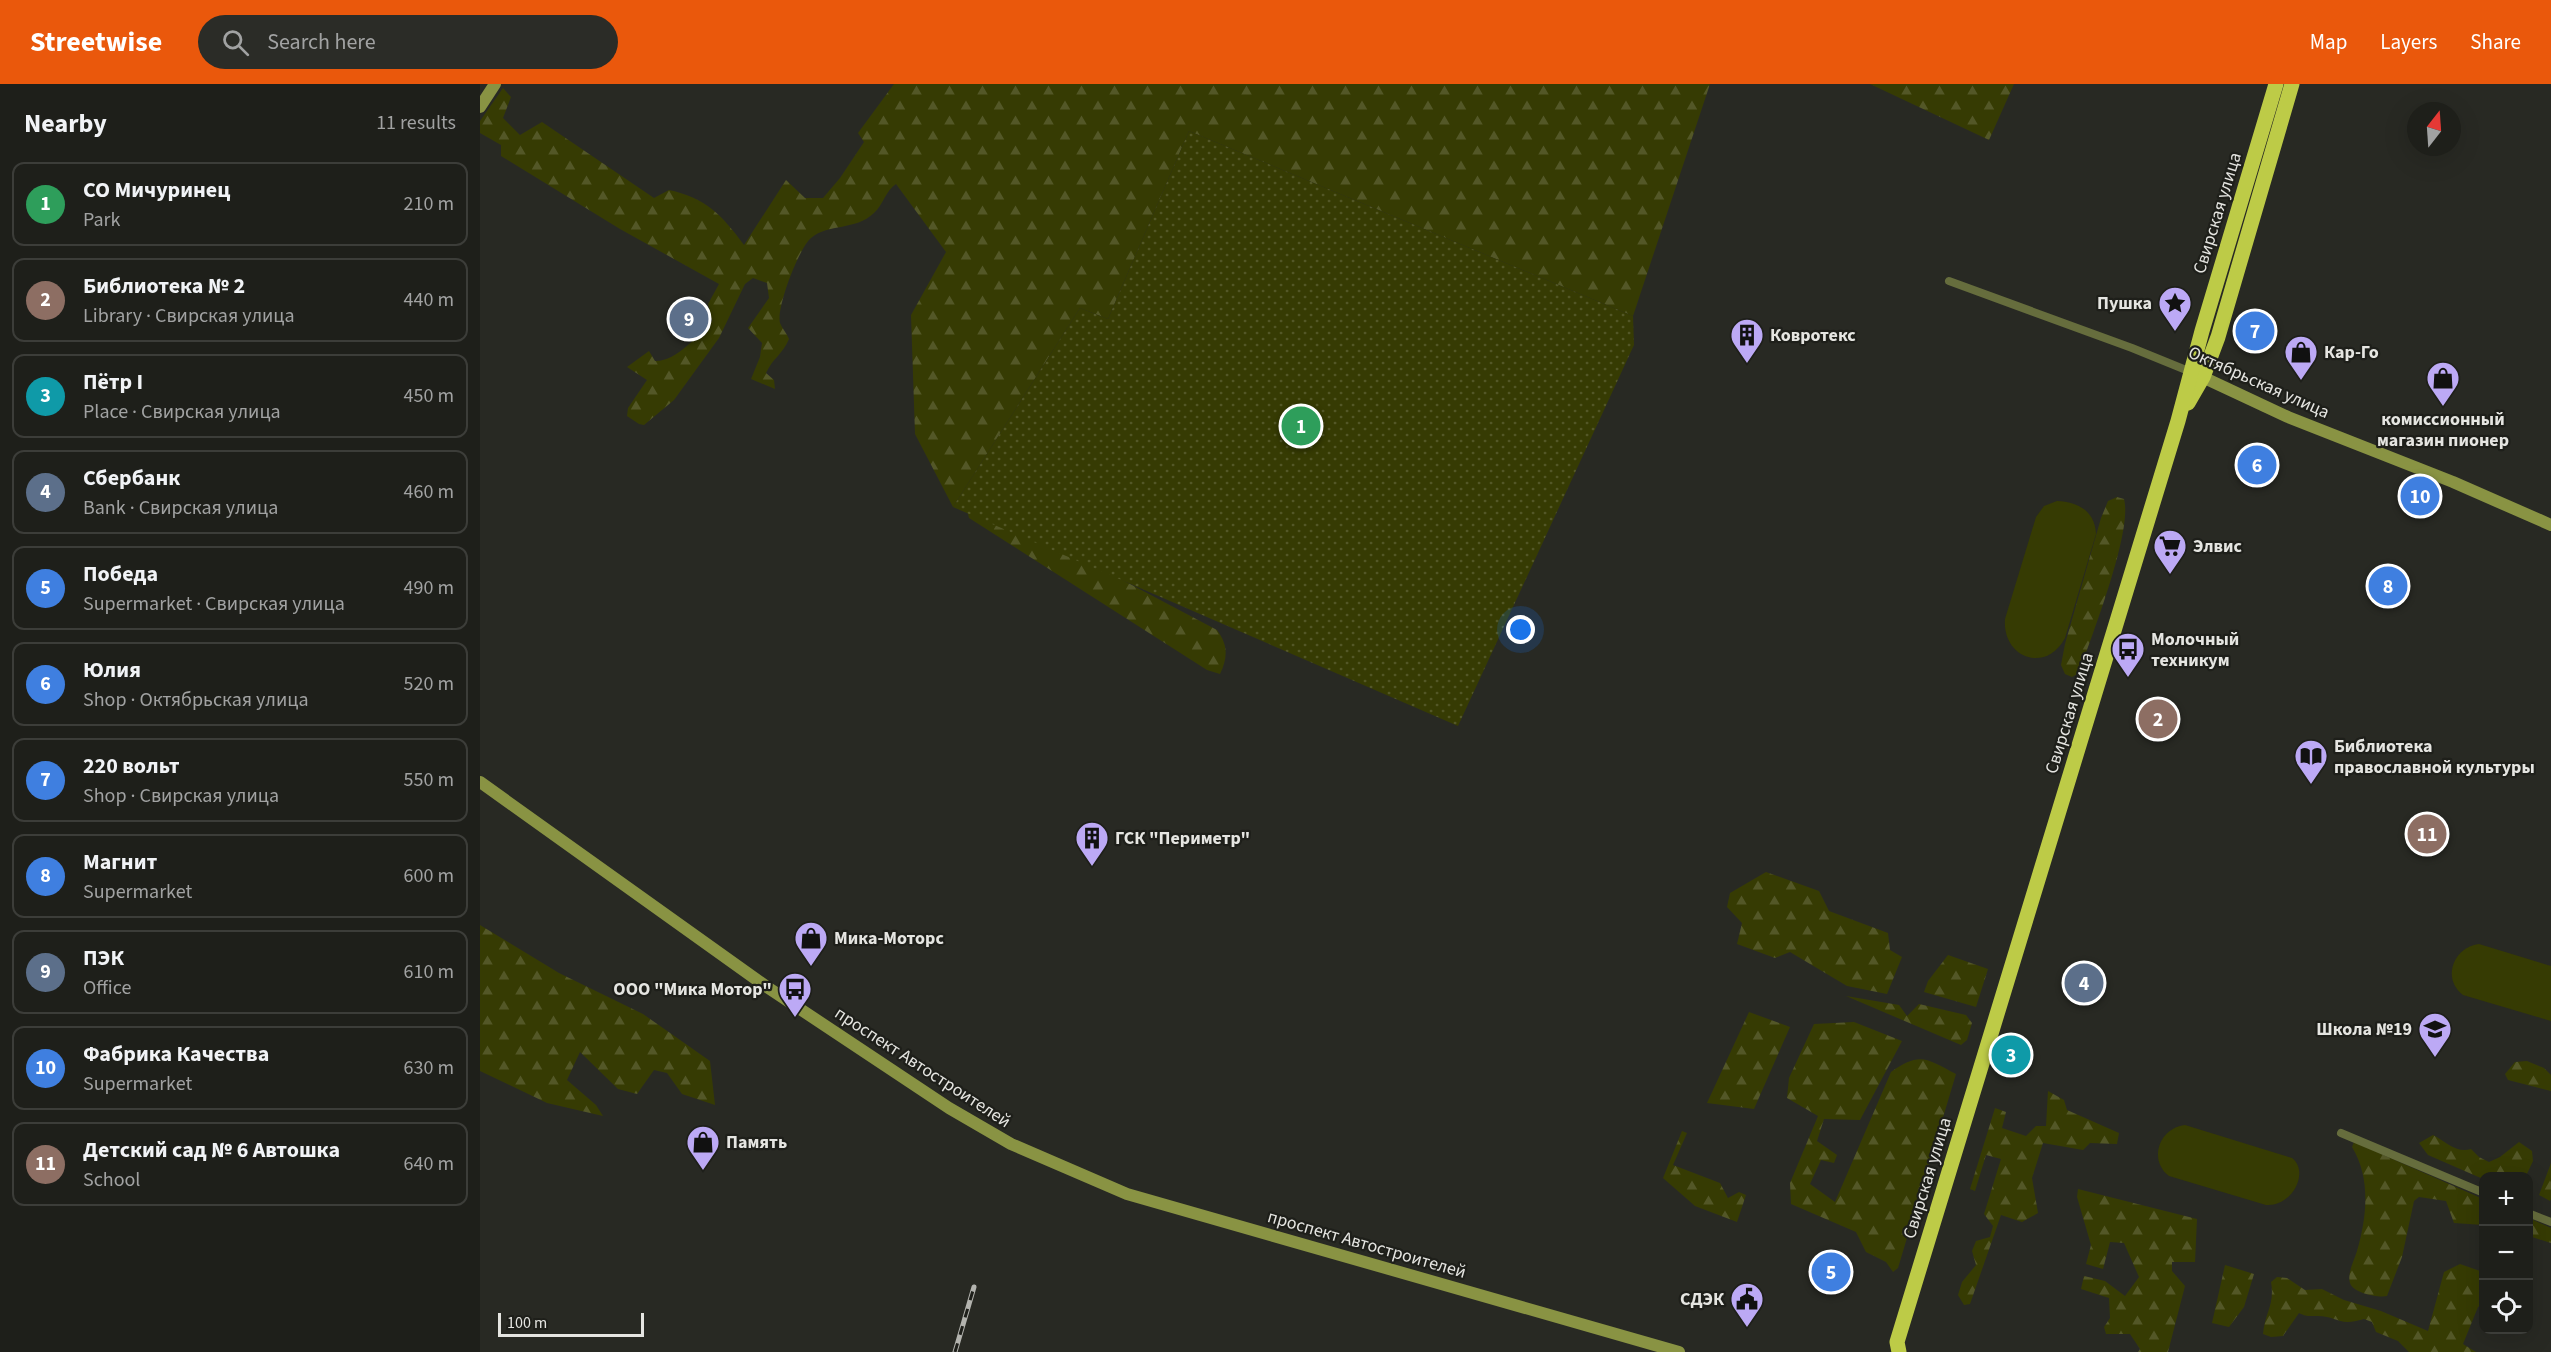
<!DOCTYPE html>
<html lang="en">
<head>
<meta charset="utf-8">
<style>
	:root { --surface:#1e1f1a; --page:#2b2c27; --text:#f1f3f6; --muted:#a1a2a2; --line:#3c3d39; --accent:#ea580c }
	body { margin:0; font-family:"Source Sans 3",sans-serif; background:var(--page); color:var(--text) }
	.controls { position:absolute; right:18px; bottom:18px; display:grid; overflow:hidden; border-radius:12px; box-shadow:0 6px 24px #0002 }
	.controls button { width:54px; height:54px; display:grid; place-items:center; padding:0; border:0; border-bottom:2px solid var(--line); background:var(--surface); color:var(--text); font:30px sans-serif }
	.compass { position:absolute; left:1927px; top:18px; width:54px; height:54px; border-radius:50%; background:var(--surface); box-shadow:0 6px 24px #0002; rotate:17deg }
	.scale { position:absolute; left:18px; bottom:15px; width:146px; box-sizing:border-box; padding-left:6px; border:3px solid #e5e5e1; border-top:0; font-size:16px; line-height:21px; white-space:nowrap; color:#e5e5e1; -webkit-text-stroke:4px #1e1f1a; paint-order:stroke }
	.you { position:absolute; left:1041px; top:546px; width:21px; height:21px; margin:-15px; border:4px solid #fff; border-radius:50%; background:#1a73e8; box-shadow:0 0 0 9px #1a73e833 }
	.badge { display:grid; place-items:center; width:39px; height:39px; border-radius:50%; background:var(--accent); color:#fff; font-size:20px; font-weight:700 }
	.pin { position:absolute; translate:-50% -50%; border:3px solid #fff; box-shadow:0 2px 6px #0006 }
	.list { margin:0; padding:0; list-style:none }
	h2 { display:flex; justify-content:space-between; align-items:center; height:78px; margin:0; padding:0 24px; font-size:26px }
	h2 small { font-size:20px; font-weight:400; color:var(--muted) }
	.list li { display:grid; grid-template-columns:39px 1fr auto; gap:18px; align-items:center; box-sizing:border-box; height:84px; margin:0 12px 12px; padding:0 12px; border:2px solid var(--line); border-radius:12px }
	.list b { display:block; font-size:22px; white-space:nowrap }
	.list p { margin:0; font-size:20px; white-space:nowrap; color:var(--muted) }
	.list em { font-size:20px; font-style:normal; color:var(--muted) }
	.icon { flex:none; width:33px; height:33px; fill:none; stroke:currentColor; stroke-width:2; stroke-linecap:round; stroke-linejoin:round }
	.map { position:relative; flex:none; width:2071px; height:1268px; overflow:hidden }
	header { display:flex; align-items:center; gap:36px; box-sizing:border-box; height:84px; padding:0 30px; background:var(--accent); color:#fff }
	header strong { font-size:28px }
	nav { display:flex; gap:33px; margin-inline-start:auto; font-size:21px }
	.search { width:420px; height:54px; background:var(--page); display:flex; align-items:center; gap:15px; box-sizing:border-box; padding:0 21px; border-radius:33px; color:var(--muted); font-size:22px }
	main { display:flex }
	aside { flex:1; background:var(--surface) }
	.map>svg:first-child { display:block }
	.forest { fill:url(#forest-firs) }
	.garden { fill:url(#garden-dots) }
	.pitch { fill:#363b03 }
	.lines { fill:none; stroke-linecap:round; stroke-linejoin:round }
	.street { stroke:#666d3d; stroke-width:8 }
	.secondary { stroke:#899343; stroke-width:12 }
	.highway { stroke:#bdcb47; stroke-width:15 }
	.rail-casing { stroke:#b3b3ae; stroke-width:5 }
	.rail { stroke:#1e1f1a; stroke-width:3; stroke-dasharray:9; stroke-linecap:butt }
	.labels { text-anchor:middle; stroke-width:4.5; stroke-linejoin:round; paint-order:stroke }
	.street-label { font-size:18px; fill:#e5e5e1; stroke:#1e1f1a }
	.poi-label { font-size:18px; font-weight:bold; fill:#e5e5e1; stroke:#1e1f1a; text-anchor:start }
</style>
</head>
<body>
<header>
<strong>Streetwise</strong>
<div class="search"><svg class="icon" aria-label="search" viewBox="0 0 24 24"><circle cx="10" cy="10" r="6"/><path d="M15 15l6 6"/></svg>Search here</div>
<nav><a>Map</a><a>Layers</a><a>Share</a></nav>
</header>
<main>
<aside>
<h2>Nearby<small>11 results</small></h2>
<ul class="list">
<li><span class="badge" style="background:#2e9e5b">1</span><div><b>СО Мичуринец</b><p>Park</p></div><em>210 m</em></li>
<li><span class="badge" style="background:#8d6e63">2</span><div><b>Библиотека № 2</b><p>Library · Свирская улица</p></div><em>440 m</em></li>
<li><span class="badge" style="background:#0f9aa8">3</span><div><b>Пётр I</b><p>Place · Свирская улица</p></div><em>450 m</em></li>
<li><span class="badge" style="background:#5c6f8a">4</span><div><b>Сбербанк</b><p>Bank · Свирская улица</p></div><em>460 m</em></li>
<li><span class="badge" style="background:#3f7fe0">5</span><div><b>Победа</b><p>Supermarket · Свирская улица</p></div><em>490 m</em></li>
<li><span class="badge" style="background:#3f7fe0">6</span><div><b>Юлия</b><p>Shop · Октябрьская улица</p></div><em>520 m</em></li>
<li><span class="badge" style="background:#3f7fe0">7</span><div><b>220 вольт</b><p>Shop · Свирская улица</p></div><em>550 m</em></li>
<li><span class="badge" style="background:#3f7fe0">8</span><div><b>Магнит</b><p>Supermarket</p></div><em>600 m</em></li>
<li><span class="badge" style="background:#5c6f8a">9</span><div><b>ПЭК</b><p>Office</p></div><em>610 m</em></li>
<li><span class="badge" style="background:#3f7fe0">10</span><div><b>Фабрика Качества</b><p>Supermarket</p></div><em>630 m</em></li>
<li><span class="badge" style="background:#8d6e63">11</span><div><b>Детский сад № 6 Автошка</b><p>School</p></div><em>640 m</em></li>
</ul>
</aside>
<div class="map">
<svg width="2071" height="1268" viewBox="0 0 2071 1268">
	<defs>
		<pattern id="forest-firs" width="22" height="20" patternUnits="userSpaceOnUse" patternTransform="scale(1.5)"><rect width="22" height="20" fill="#363b03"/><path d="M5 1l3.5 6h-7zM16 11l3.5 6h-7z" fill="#535727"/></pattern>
		<pattern id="garden-dots" width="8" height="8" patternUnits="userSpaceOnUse" patternTransform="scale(1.5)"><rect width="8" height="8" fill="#363b03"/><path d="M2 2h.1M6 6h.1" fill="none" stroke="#535727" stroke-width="1.8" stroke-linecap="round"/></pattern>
	</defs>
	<rect width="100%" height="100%" fill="#282923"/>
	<g class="forest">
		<path d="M414,0H1230L1153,232L709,47L628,235L600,224L473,423L435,350L431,231L466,168L416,100C406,106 403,121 394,129C375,147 349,139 331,154C319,164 296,224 300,239C302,244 307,250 309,255C302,271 293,274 286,289L294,296L295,305L271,295L280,273L282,259L268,244L289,214L287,199L273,194L265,200L239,254L194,316L164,341L159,340L147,332L148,324L167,296L147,283L169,267L175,277C196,278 218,251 232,237L228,220L239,200L140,145L21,72V61L0,49V37L23,4L31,13L23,34L40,51L62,38L174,114L189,106C226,114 242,131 264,161L306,96L325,114H343L360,94L384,58L378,49Z"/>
		<polygon points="1390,0 1534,0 1509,56"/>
		<path d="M1637,413L1644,415C1653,447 1611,554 1599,589L1592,593L1585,590L1581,581L1585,560L1621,434L1628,417Z"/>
		<path d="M486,422L597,472L737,546C748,561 748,573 740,590L727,586L489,434Z"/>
		<polygon points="1286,788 1339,807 1349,827 1408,849 1410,866 1422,873 1407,910 1367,902 1310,868 1295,874 1257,860 1262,839 1247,823 1250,809"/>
		<polygon points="0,841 79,889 163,930 230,977 235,1021 202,1010 187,989 174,986 157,1010 138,1005 100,968 87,996 116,1021 123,1032 67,1019 0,987"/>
		<polygon points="1468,871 1508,885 1496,923 1444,908 1448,897"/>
		<polygon points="1366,912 1419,921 1427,932 1439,920 1486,931 1492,939 1487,956 1481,961"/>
		<polygon points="1269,928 1310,943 1274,1025 1227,1019"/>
		<path d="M1374,938L1422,957L1380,1036L1344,1035L1337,1057L1357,1071L1354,1079L1341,1076L1330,1100L1355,1118L1411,988C1440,967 1447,975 1476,990L1418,1184L1413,1188L1406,1178L1386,1168L1376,1148L1311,1120L1310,1099L1338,1032L1307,1014L1309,994L1334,940Z"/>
		<polygon points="2047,977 2064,984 2071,991 2071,1007 2028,996 2025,990 2035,978"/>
		<polygon points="1568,1007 1584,1016 1587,1026 1639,1049 1637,1060 1610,1059 1603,1066 1563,1059 1552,1094 1558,1129 1542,1138 1521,1131 1490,1220 1484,1221 1478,1211 1482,1198 1496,1181 1492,1167 1496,1157 1510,1153 1513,1142 1504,1130 1521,1075 1506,1071 1495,1107 1490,1105 1515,1024 1526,1028 1522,1044 1546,1052 1556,1042 1566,1042"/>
		<polygon points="1202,1047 1207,1049 1193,1081 1240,1099 1248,1114 1259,1108 1266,1111 1257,1138 1215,1122 1183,1094"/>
		<path d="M1953,1051C1965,1057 1977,1070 1991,1065L1999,1073L2009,1078L2020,1073L2039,1058L2052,1067L2053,1077L2046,1092H2004L2003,1095L1948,1071L1939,1059Z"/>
		<path d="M1874,1058L2003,1115V1141L1974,1139L1966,1117L1939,1113L1934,1117L1922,1173L1907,1212C1898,1214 1873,1209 1870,1199C1867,1189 1874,1177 1877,1167C1887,1133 1891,1094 1872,1063Z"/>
		<polygon points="2071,1079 2071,1115 2070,1117 2059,1111"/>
		<polygon points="1598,1105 1717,1135 1715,1178 1692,1178 1692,1187 1705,1202 1688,1268 1658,1268 1660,1265 1650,1250 1626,1250 1624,1243 1630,1234 1629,1214 1601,1205 1604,1192 1625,1197 1645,1212 1659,1193 1644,1159 1630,1158 1623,1185 1606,1180 1611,1161 1597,1113"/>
		<polygon points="2049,1134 2071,1144 2071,1159 2049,1152"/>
		<path d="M1980,1180L2003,1188V1220L1998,1223L1983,1260L1996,1268H1929L1918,1257L1896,1248L1892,1238L1884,1235C1858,1243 1858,1232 1837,1232C1829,1232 1827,1233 1819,1229L1803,1252L1791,1253L1783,1250C1785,1228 1795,1221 1791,1198L1797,1193L1807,1194L1825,1206L1842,1205L1864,1216L1901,1227L1948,1247L1964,1188Z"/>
		<polygon points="1745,1181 1774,1190 1764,1223 1749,1243 1732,1239"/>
	</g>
	<polygon class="garden" points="709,47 1153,232 1154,261 978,642 473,423 600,224 628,235"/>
	<g class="pitch">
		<path d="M1577,417C1598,418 1615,427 1616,450L1585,554C1566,590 1522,574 1525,535L1556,433L1564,422Z"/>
		<path d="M1999,860L2071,882V937L1983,911C1961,894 1974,863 1999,860Z"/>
		<path d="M1705,1041L1812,1074C1830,1088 1812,1123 1786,1121L1689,1092C1668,1076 1679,1044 1705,1041Z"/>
	</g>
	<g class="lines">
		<g class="street">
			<polyline points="1469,197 1652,264 1711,288"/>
			<polyline points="1861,1049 2004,1109"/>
			<polyline points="2048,1129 2071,1138"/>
		</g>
		<g class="secondary">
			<polyline points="0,23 15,0"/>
			<polyline points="1716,290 1808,333 1973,398 2071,441"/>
			<polyline points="0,698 287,903 469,1024 531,1060 647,1110 1199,1268"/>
		</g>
		<g class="highway">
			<polyline points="1708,319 1723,293 1738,253 1812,0"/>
			<polyline points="1419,1268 1417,1258 1698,337 1722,247 1796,0"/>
		</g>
		<defs>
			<polyline id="rail" points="475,1268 494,1203"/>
		</defs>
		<use href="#rail" class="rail-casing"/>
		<use href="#rail" class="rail"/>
	</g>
	<defs>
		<symbol id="sight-pin" viewBox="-11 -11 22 30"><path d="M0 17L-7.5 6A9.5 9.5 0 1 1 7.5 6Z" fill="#bca9f5" stroke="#1e1f1a"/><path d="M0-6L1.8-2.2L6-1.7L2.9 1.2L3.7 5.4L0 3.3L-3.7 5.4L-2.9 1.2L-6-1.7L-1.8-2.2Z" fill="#111"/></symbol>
		<symbol id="building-pin" viewBox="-11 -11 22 30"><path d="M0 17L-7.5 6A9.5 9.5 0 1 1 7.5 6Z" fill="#bca9f5" stroke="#1e1f1a"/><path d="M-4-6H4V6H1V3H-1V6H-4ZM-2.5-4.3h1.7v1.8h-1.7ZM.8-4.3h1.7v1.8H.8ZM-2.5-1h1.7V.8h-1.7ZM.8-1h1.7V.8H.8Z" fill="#111"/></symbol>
		<symbol id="shop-pin" viewBox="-11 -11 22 30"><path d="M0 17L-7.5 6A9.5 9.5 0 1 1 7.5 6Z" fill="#bca9f5" stroke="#1e1f1a"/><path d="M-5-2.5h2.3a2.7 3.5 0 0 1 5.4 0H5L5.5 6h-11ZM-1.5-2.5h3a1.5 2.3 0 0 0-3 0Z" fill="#111"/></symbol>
		<symbol id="supermarket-pin" viewBox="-11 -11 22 30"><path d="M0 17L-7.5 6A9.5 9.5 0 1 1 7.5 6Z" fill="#bca9f5" stroke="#1e1f1a"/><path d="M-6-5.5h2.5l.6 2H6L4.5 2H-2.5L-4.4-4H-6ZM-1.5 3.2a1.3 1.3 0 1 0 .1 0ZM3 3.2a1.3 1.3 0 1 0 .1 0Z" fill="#111"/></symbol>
		<symbol id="bus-pin" viewBox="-11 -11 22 30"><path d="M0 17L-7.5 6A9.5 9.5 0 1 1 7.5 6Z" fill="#bca9f5" stroke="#1e1f1a"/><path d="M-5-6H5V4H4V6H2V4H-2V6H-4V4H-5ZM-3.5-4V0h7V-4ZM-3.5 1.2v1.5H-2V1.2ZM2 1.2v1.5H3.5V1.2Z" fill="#111"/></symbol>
		<symbol id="library-pin" viewBox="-11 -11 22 30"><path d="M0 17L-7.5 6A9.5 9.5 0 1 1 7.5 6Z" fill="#bca9f5" stroke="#1e1f1a"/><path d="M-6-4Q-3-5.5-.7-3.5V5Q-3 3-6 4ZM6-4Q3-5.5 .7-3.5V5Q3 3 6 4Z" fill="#111"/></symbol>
		<symbol id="school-pin" viewBox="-11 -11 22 30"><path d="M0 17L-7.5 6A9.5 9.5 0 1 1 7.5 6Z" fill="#bca9f5" stroke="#1e1f1a"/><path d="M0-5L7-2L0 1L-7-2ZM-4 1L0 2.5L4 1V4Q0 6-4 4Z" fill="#111"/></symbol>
		<symbol id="civic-pin" viewBox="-11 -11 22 30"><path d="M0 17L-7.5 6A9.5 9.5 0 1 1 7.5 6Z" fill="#bca9f5" stroke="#1e1f1a"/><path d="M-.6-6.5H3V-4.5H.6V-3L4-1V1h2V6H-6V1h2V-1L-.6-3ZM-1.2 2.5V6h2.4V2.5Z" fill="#111"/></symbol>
	</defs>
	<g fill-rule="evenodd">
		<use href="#sight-pin" x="1676" y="200" width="38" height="52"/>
		<use href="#building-pin" x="1248" y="232" width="38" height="52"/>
		<use href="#shop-pin" x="1802" y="249" width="38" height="52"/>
		<use href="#shop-pin" x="1944" y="275" width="38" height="52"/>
		<use href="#supermarket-pin" x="1671" y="443" width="38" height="52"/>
		<use href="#bus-pin" x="1629" y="546" width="38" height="52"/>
		<use href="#library-pin" x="1812" y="653" width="38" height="52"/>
		<use href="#building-pin" x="593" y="735" width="38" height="52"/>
		<use href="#shop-pin" x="312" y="835" width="38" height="52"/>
		<use href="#bus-pin" x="296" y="886" width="38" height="52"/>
		<use href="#school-pin" x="1936" y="926" width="38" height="52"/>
		<use href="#shop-pin" x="204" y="1039" width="38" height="52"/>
		<use href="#civic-pin" x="1248" y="1196" width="38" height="52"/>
	</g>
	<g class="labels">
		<g class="street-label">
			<text transform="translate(1737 129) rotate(-73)" y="6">Свирская улица</text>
			<text transform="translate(1779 298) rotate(24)" y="6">Октябрьская улица</text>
			<text transform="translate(1589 629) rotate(-73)" y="6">Свирская улица</text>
			<text transform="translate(443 983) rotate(33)" y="6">проспект Автостроителей</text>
			<text transform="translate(1447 1094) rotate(-73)" y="6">Свирская улица</text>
			<text transform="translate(887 1160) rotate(16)" y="6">проспект Автостроителей</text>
		</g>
		<g class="poi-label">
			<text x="1672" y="225" text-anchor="end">Пушка</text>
			<text x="1290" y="257">Ковротекс</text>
			<text x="1844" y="274">Кар-Го</text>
			<text x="1963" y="341" text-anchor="middle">комиссионный<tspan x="1963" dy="21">магазин пионер</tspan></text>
			<text x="1713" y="468">Элвис</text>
			<text x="1671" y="561">Молочный<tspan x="1671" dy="21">техникум</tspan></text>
			<text x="1854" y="668">Библиотека<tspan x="1854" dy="21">православной культуры</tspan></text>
			<text x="635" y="760">ГСК "Периметр"</text>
			<text x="354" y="860">Мика-Моторс</text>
			<text x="292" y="911" text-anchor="end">ООО "Мика Мотор"</text>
			<text x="1932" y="951" text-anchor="end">Школа №19</text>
			<text x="246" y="1064">Память</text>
			<text x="1244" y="1221" text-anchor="end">СДЭК</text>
		</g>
	</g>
</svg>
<div class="controls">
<button>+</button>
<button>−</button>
<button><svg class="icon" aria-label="locate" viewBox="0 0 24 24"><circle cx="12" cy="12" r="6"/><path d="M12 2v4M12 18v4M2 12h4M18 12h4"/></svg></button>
</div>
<svg class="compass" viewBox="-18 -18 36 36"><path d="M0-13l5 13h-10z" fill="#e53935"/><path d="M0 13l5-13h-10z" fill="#a1a2a2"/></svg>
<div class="scale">100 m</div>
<div class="you"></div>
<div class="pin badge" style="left:821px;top:342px;background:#2e9e5b">1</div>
<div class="pin badge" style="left:1678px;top:635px;background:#8d6e63">2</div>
<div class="pin badge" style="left:1531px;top:971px;background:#0f9aa8">3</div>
<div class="pin badge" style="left:1604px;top:899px;background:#5c6f8a">4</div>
<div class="pin badge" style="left:1351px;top:1188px;background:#3f7fe0">5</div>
<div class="pin badge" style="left:1777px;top:381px;background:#3f7fe0">6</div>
<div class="pin badge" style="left:1775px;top:247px;background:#3f7fe0">7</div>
<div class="pin badge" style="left:1908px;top:502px;background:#3f7fe0">8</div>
<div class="pin badge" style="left:209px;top:235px;background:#5c6f8a">9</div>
<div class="pin badge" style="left:1940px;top:412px;background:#3f7fe0">10</div>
<div class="pin badge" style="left:1947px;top:750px;background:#8d6e63">11</div>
</div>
</main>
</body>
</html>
